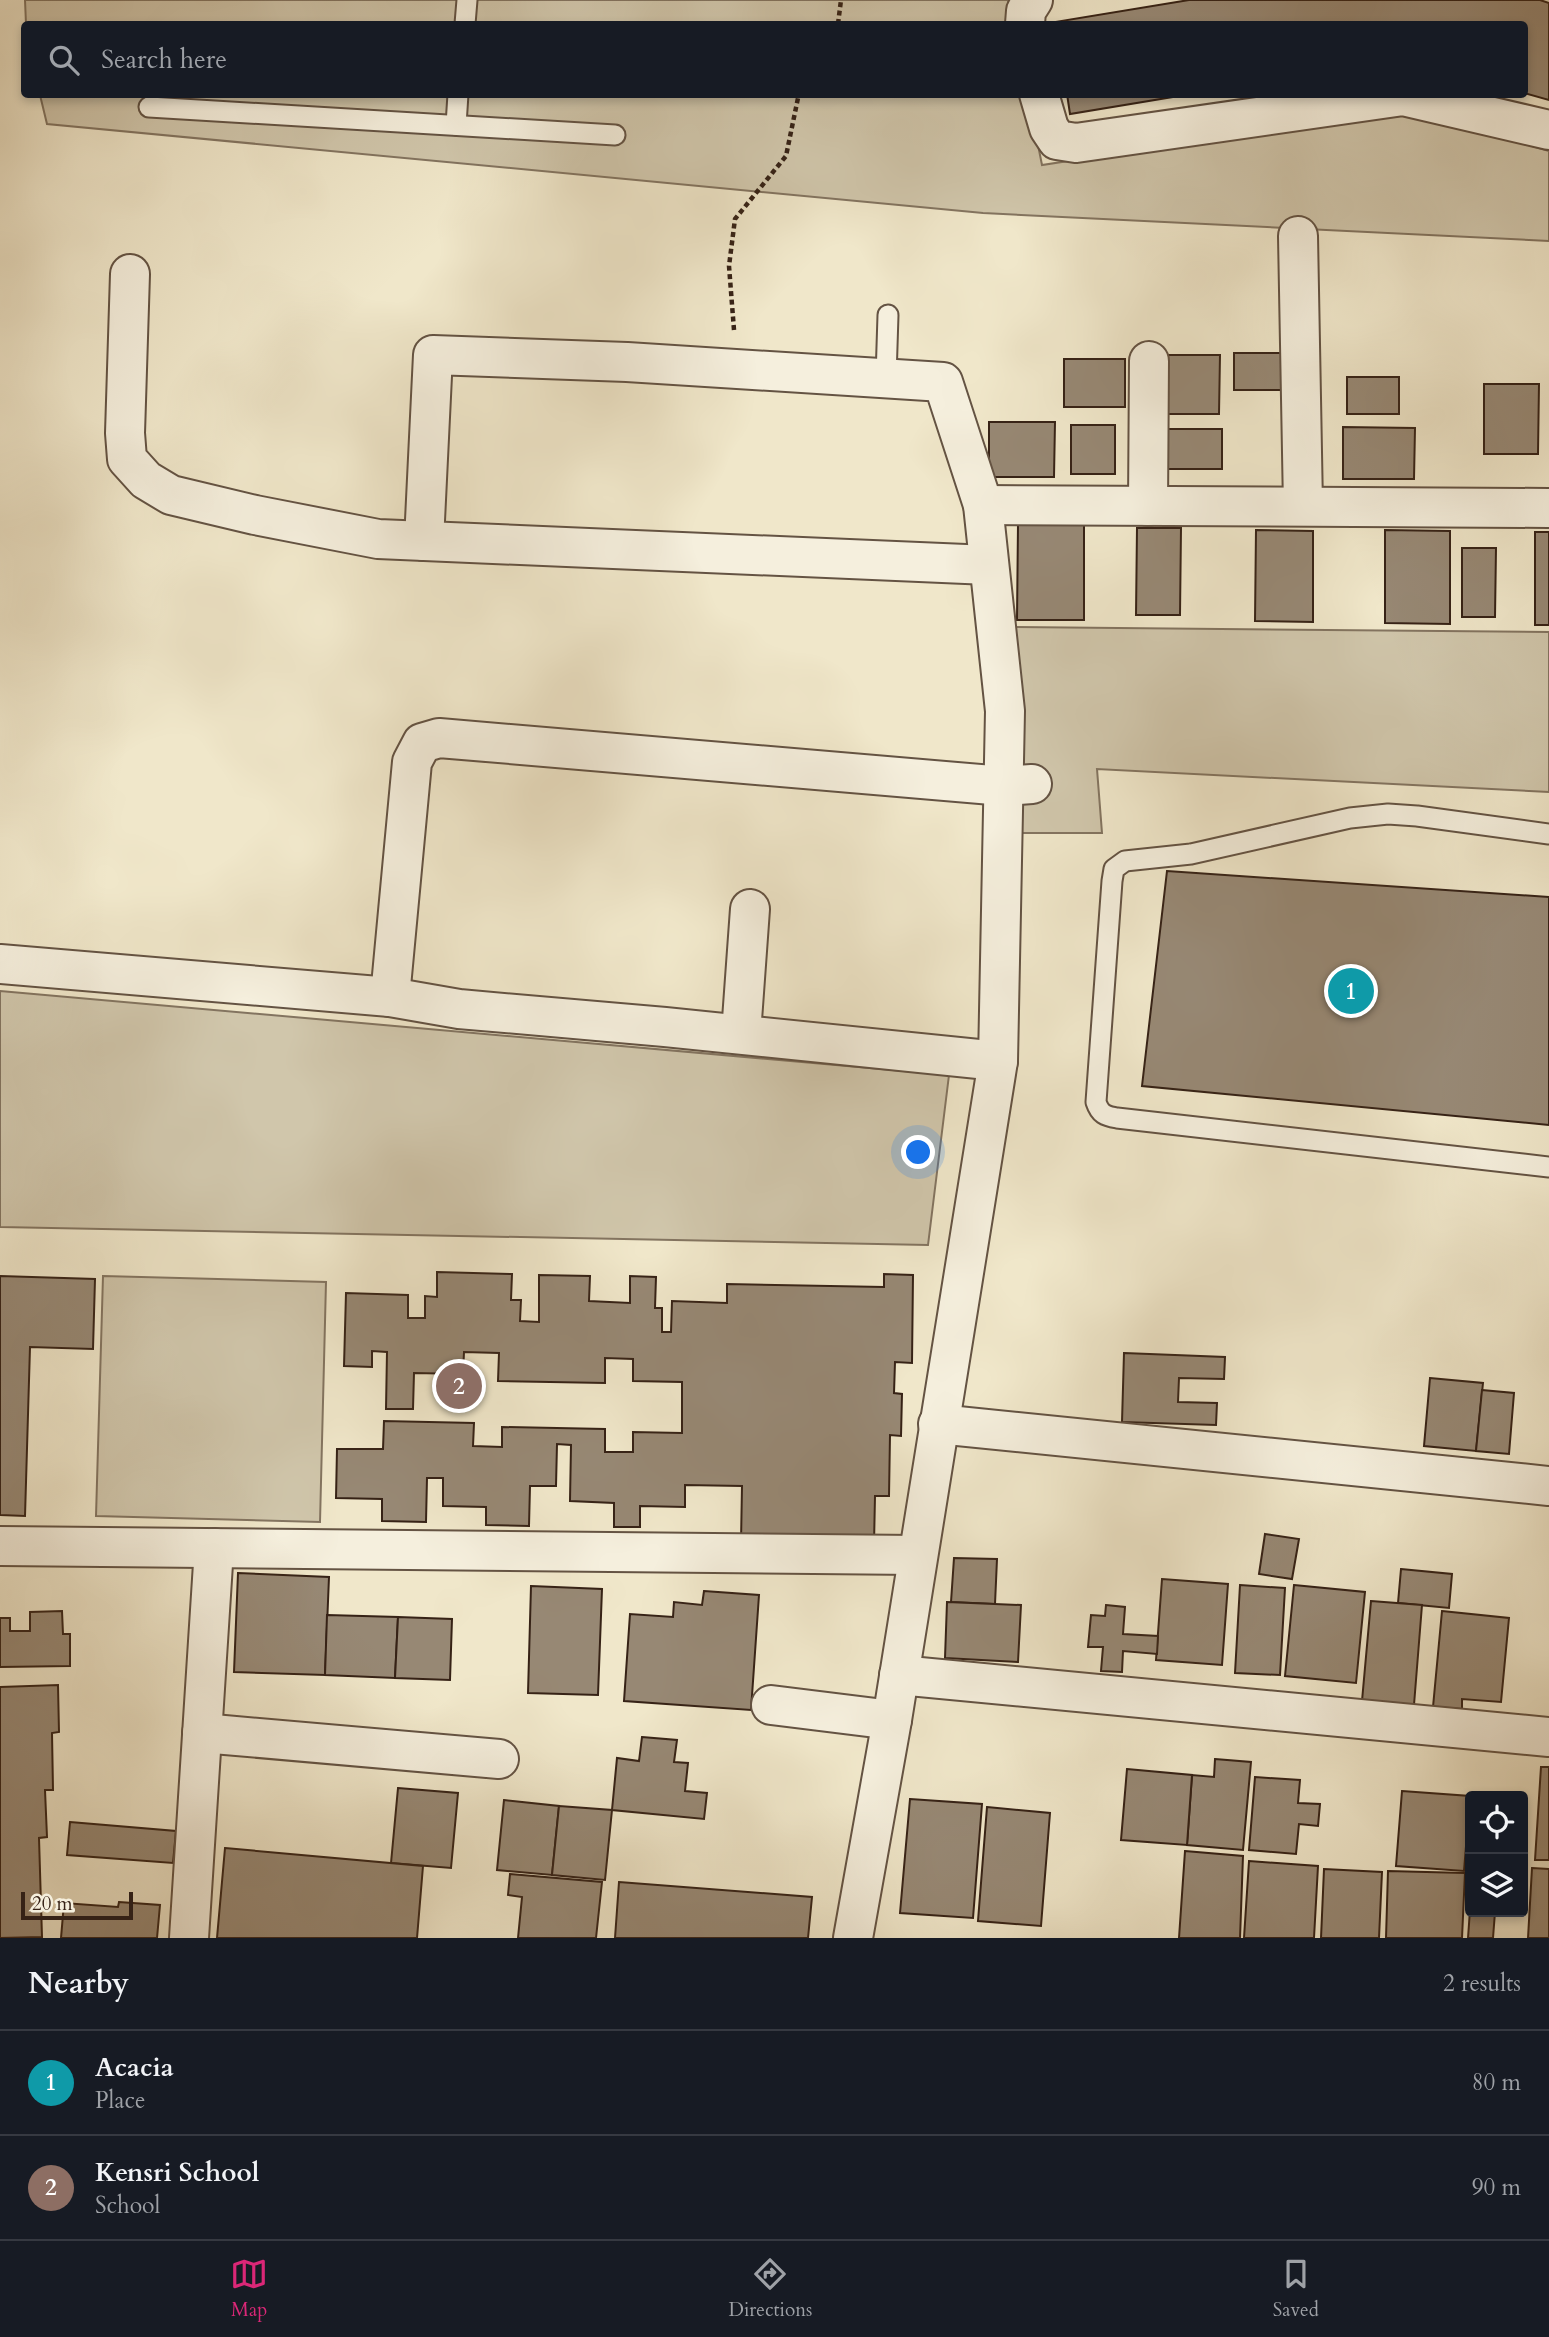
<!DOCTYPE html>
<html lang="en">
<head>
<meta charset="utf-8">
<style>
	:root { --surface:#171b24; --page:#20242c; --text:#f1f3f6; --muted:#9ea1a6; --line:#363941; --accent:#db2777 }
	body { margin:0; font-family:Cardo,serif; background:var(--page); color:var(--text) }
	.controls { position:absolute; right:21px; bottom:21px; display:grid; overflow:hidden; border-radius:7px; box-shadow:0 4px 10px #0003 }
	.controls button { width:63px; height:63px; display:grid; place-items:center; padding:0; border:0; border-bottom:2px solid var(--line); background:var(--surface); color:var(--text); font:35px sans-serif }
	.scale { position:absolute; left:21px; bottom:18px; width:112px; box-sizing:border-box; padding-left:7px; border:4px solid #362216; border-top:0; font-size:19px; line-height:24px; white-space:nowrap; color:#362216; -webkit-text-stroke:5px #f5efdd; paint-order:stroke }
	.you { position:absolute; left:919px; top:1153px; width:24px; height:24px; margin:-18px; border:5px solid #fff; border-radius:50%; background:#1a73e8; box-shadow:0 0 0 10px #1a73e833 }
	.badge { display:grid; place-items:center; width:46px; height:46px; border-radius:50%; background:var(--accent); color:#fff; font-size:23px; font-weight:700 }
	.pin { position:absolute; translate:-50% -50%; border:4px solid #fff; box-shadow:0 2px 7px #0006 }
	.list { margin:0; padding:0; list-style:none }
	h2 { display:flex; justify-content:space-between; align-items:center; height:91px; margin:0; padding:0 28px; font-size:30px }
	h2 small { font-size:23px; font-weight:400; color:var(--muted) }
	.list li { display:grid; grid-template-columns:46px 1fr auto; gap:21px; align-items:center; box-sizing:border-box; height:105px; padding:0 28px; border-top:2px solid var(--line) }
	.list b { display:block; font-size:26px; white-space:nowrap }
	.list p { margin:0; font-size:23px; white-space:nowrap; color:var(--muted) }
	.list em { font-size:23px; font-style:normal; color:var(--muted) }
	.icon { flex:none; width:38px; height:38px; fill:none; stroke:currentColor; stroke-width:2; stroke-linecap:round; stroke-linejoin:round }
	.map { position:relative; flex:none; width:1549px; height:1938px; overflow:hidden }
	.search { position:absolute; background:var(--surface); box-shadow:0 4px 10px #0003; left:21px; right:21px; top:21px; height:77px; display:flex; align-items:center; gap:18px; box-sizing:border-box; padding:0 24px; border-radius:7px; color:var(--muted); font-size:26px }
	.sheet { height:301px; background:var(--surface) }
	nav { display:flex; justify-content:space-around; align-items:center; box-sizing:border-box; height:98px; border-top:2px solid var(--line); background:var(--surface); font-size:19px; color:var(--muted) }
	nav a { display:grid; justify-items:center; gap:4px }
	nav .on { color:var(--accent) }
	.map>svg:first-child { display:block }
	.green { fill:#d0c6ab; stroke:#837460; stroke-width:2 }
	.building { fill:#978874; stroke:#362216; stroke-width:2 }
	.lines { fill:none; stroke-linecap:round; stroke-linejoin:round }
	.service-casing { stroke:#645343; stroke-width:23 }
	.minor-casing { stroke:#645343; stroke-width:42 }
	.path { stroke:#362216; stroke-width:4.5; stroke-dasharray:5 3.5; stroke-linecap:butt }
	.service { stroke:#f5efdd; stroke-width:19 }
	.minor { stroke:#f5efdd; stroke-width:38 }
</style>
</head>
<body>
<div class="map">
<svg width="1549" height="1938" viewBox="0 0 1549 1938">
	<rect width="100%" height="100%" fill="#f0e7ca"/>
	<filter id="stains"><feTurbulence type="fractalNoise" baseFrequency=".00286" numOctaves="4"/><feColorMatrix values="0 0 0 0 .2 0 0 0 0 .09 0 0 0 0 .02 0 0 0 .5 -.17"/></filter>
	<radialGradient id="worn" r=".72"><stop offset=".6" stop-color="#630" stop-opacity="0"/><stop offset="1" stop-color="#630" stop-opacity=".3"/></radialGradient>
	<g class="green">
		<polygon points="25,0 1008,0 1013,24 26,24"/>
		<polygon points="40,95 1028,95 1042,165 1404,109 1549,151 1549,241 983,213 47,124"/>
		<polygon points="1004,627 1549,632 1549,792 1097,769 1102,833 1015,833"/>
		<polygon points="0,991 949,1075 928,1245 0,1227"/>
		<polygon points="103,1276 326,1282 320,1522 96,1516"/>
	</g>
	<g class="building">
		<polygon points="1189,0 1540,0 1549,3 1549,100 1524,93 1524,24 1055,24 1055,22"/>
		<polygon points="1067,94 1191,94 1070,114"/>
		<rect x="1234" y="353" width="49" height="37"/>
		<polygon points="1165,355 1220,355 1219,414 1165,414"/>
		<rect x="1064" y="359" width="61" height="48"/>
		<rect x="1347" y="377" width="52" height="37"/>
		<polygon points="1484,384 1539,384 1538,454 1484,454"/>
		<polygon points="989,422 1055,422 1054,477 989,477"/>
		<rect x="1071" y="425" width="44" height="49"/>
		<polygon points="1343,427 1415,428 1414,479 1343,479"/>
		<polygon points="1163,429 1222,429 1222,469 1162,469"/>
		<polygon points="1018,524 1084,524 1084,620 1017,620"/>
		<polygon points="1137,528 1181,528 1180,615 1136,615"/>
		<polygon points="1256,530 1313,531 1313,622 1255,621"/>
		<polygon points="1385,530 1450,531 1450,624 1385,623"/>
		<rect x="1535" y="532" width="14" height="93"/>
		<polygon points="1462,548 1496,548 1495,617 1462,617"/>
		<polygon points="1167,871 1549,897 1549,1125 1142,1086"/>
		<polygon points="437,1272 512,1274 511,1300 521,1300 520,1321 539,1322 539,1275 590,1276 589,1301 630,1303 630,1276 656,1277 655,1308 662,1308 662,1332 671,1332 672,1301 727,1303 727,1284 884,1287 884,1274 913,1275 912,1363 895,1362 894,1393 902,1394 901,1436 890,1435 889,1496 875,1496 874,1544 741,1542 742,1486 685,1485 685,1507 640,1506 640,1527 614,1527 614,1503 570,1501 571,1445 557,1444 556,1486 530,1486 529,1526 486,1525 486,1507 443,1506 443,1478 427,1478 426,1522 382,1521 382,1499 336,1498 337,1449 383,1449 384,1421 474,1423 473,1446 502,1447 502,1427 605,1429 605,1452 633,1452 633,1432 682,1433 682,1382 633,1381 633,1359 605,1358 605,1383 498,1381 499,1353 464,1352 463,1374 414,1373 413,1409 386,1409 387,1352 372,1351 372,1367 344,1366 346,1293 408,1295 408,1318 425,1318 425,1296 437,1297"/>
		<polygon points="0,1276 95,1279 93,1349 30,1347 25,1516 0,1515"/>
		<polygon points="1124,1353 1225,1357 1224,1379 1179,1378 1178,1402 1217,1403 1216,1425 1122,1422"/>
		<polygon points="1430,1378 1483,1383 1476,1451 1424,1446"/>
		<polygon points="1482,1390 1514,1393 1509,1454 1476,1451"/>
		<polygon points="1265,1534 1299,1539 1292,1579 1259,1574"/>
		<polygon points="954,1558 997,1559 995,1604 951,1602"/>
		<polygon points="1401,1569 1452,1574 1449,1608 1398,1603"/>
		<polygon points="238,1573 329,1577 325,1675 234,1672"/>
		<polygon points="1162,1579 1228,1584 1222,1665 1156,1660"/>
		<polygon points="1240,1585 1285,1588 1280,1675 1235,1673"/>
		<polygon points="1294,1585 1365,1592 1356,1683 1285,1676"/>
		<polygon points="531,1586 602,1589 598,1695 528,1693"/>
		<polygon points="704,1591 759,1595 751,1710 624,1701 630,1614 673,1617 674,1602 702,1605"/>
		<polygon points="1371,1601 1422,1605 1414,1705 1362,1701"/>
		<polygon points="947,1602 1021,1605 1018,1662 945,1658"/>
		<polygon points="1106,1605 1125,1607 1123,1634 1158,1636 1157,1654 1123,1651 1122,1672 1101,1671 1103,1647 1088,1647 1091,1615 1105,1616"/>
		<polygon points="62,1611 63,1634 70,1634 70,1666 0,1667 0,1618 10,1618 10,1631 30,1631 30,1612"/>
		<polygon points="1442,1611 1509,1618 1501,1702 1462,1699 1462,1709 1433,1707"/>
		<polygon points="327,1615 398,1617 395,1678 325,1675"/>
		<polygon points="398,1617 452,1619 450,1680 395,1678"/>
		<polygon points="58,1685 59,1732 52,1733 53,1790 45,1790 47,1837 39,1838 42,1937 0,1938 0,1687"/>
		<polygon points="642,1737 677,1740 674,1762 688,1763 685,1791 707,1793 704,1819 612,1810 617,1758 639,1761"/>
		<polygon points="1215,1759 1251,1762 1243,1850 1187,1845 1192,1775 1214,1777"/>
		<polygon points="1541,1767 1549,1767 1549,1860 1535,1860"/>
		<polygon points="1127,1769 1192,1775 1187,1845 1121,1840"/>
		<polygon points="1255,1777 1300,1780 1298,1803 1320,1804 1318,1826 1299,1824 1296,1854 1249,1850"/>
		<polygon points="398,1788 458,1793 451,1868 391,1863"/>
		<polygon points="1402,1791 1470,1796 1464,1871 1396,1866"/>
		<polygon points="910,1799 982,1804 973,1918 900,1913"/>
		<polygon points="504,1800 559,1806 552,1875 497,1870"/>
		<polygon points="559,1806 612,1810 605,1880 552,1875"/>
		<polygon points="987,1807 1050,1813 1041,1926 978,1921"/>
		<polygon points="70,1822 176,1831 173,1863 67,1855"/>
		<polygon points="225,1848 423,1866 417,1938 217,1938"/>
		<polygon points="1185,1851 1243,1856 1240,1938 1179,1938"/>
		<polygon points="1249,1861 1318,1866 1314,1938 1244,1938"/>
		<polygon points="1532,1868 1549,1869 1549,1938 1528,1938"/>
		<polygon points="1324,1869 1382,1872 1379,1938 1321,1938"/>
		<polygon points="1388,1871 1465,1873 1462,1938 1386,1938"/>
		<polygon points="510,1874 602,1882 596,1938 518,1938 522,1897 508,1895"/>
		<polygon points="619,1882 812,1897 808,1938 615,1938"/>
		<polygon points="119,1902 160,1905 157,1938 61,1938 64,1903 118,1907"/>
		<polygon points="1470,1910 1495,1912 1493,1938 1468,1938"/>
	</g>
	<g class="lines">
		<defs>
			<g id="service">
				<polyline points="465,24 467,0"/>
				<polyline points="149,107 615,135"/>
				<polyline points="456,125 458,94"/>
				<polyline points="886,378 888,315"/>
				<path d="M1549,834L1417,816L1388,814L1350,818L1191,854L1125,861L1114,869L1112,881L1096,1102C1100,1114 1105,1116 1117,1118L1549,1167"/>
			</g>
			<g id="minor">
				<polyline points="1025,24 1026,11 1033,0"/>
				<polyline points="1039,94 1049,128 1057,140 1076,143 1403,96 1549,130"/>
				<polyline points="1298,236 1303,506"/>
				<polyline points="130,274 125,433 127,459 146,480 171,495 255,515 378,539 989,565"/>
				<polyline points="983,505 1549,508"/>
				<polyline points="1148,506 1149,361"/>
				<polyline points="424,541 433,355 627,362 943,382 983,505 1005,711 998,1061 892,1720 853,1938"/>
				<polyline points="0,964 390,997 459,1009 665,1027 998,1061"/>
				<polyline points="390,997 412,762 422,743 439,738 1004,786 1032,784"/>
				<polyline points="741,1034 750,909"/>
				<polyline points="938,1424 1549,1486"/>
				<polyline points="0,1546 917,1555"/>
				<polyline points="899,1675 1549,1737"/>
				<polyline points="771,1705 892,1720"/>
				<polyline points="202,1733 499,1759"/>
				<polyline points="189,1938 214,1548"/>
			</g>
		</defs>
		<use href="#service" class="service-casing"/>
		<use href="#minor" class="minor-casing"/>
		<g class="path">
			<polyline points="838,24 841,0"/>
			<polyline points="734,330 729,266 735,219 786,156 798,98 801,94"/>
		</g>
		<use href="#service" class="service"/>
		<use href="#minor" class="minor"/>
	</g>
	<rect width="100%" height="100%" filter="url(#stains)"/>
	<rect width="100%" height="100%" fill="url(#worn)"/>
</svg>
<div class="controls">
<button><svg class="icon" aria-label="locate" viewBox="0 0 24 24"><circle cx="12" cy="12" r="6"/><path d="M12 2v4M12 18v4M2 12h4M18 12h4"/></svg></button>
<button><svg class="icon" aria-label="layers" viewBox="0 0 24 24"><path d="M12 4l9 5-9 5-9-5zM3 14l9 5 9-5"/></svg></button>
</div>
<div class="scale">20 m</div>
<div class="you"></div>
<div class="pin badge" style="left:1351px;top:991px;background:#0f9aa8">1</div>
<div class="pin badge" style="left:459px;top:1386px;background:#8d6e63">2</div>
<div class="search"><svg class="icon" aria-label="search" viewBox="0 0 24 24"><circle cx="10" cy="10" r="6"/><path d="M15 15l6 6"/></svg>Search here</div>
</div>
<section class="sheet">
<h2>Nearby<small>2 results</small></h2>
<ul class="list">
<li><span class="badge" style="background:#0f9aa8">1</span><div><b>Acacia</b><p>Place</p></div><em>80 m</em></li>
<li><span class="badge" style="background:#8d6e63">2</span><div><b>Kensri School</b><p>School</p></div><em>90 m</em></li>
</ul>
</section>
<nav>
<a class="on"><svg class="icon" aria-label="map" viewBox="0 0 24 24"><path d="M3 6l6-2 6 2 6-2v14l-6 2-6-2-6 2zM9 4v14M15 6v14"/></svg>Map</a>
<a><svg class="icon" aria-label="directions" viewBox="0 0 24 24"><path d="M12 3l9 9-9 9-9-9zM9 14v-3h6M13 9l2 2-2 2"/></svg>Directions</a>
<a><svg class="icon" aria-label="saved" viewBox="0 0 24 24"><path d="M7 4h10v16l-5-4-5 4z"/></svg>Saved</a>
</nav>
</body>
</html>
